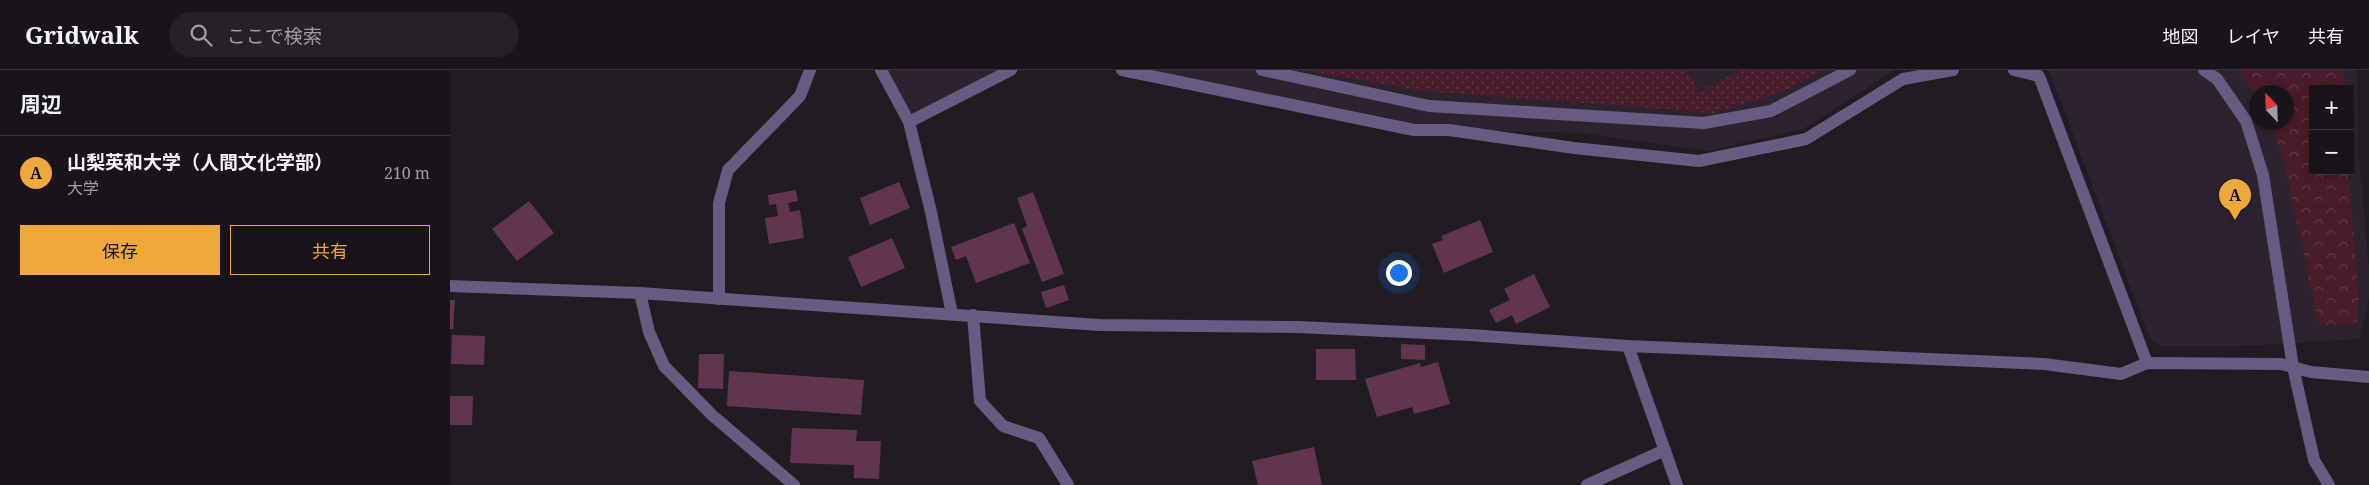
<!DOCTYPE html>
<html lang="ja">
<head>
<meta charset="utf-8">
<style>
	:root { --surface:#19141a; --page:#262127; --text:#f1f3f6; --muted:#9f9ea2; --line:#373339; --accent:#eea83c }
	body { margin:0; font-family:"Noto Serif","Noto Sans JP",serif; background:var(--page); color:var(--text) }
	.controls { position:absolute; right:15px; top:15px; display:grid; overflow:hidden; border-radius:0px; box-shadow:0 2px 8px #0003 }
	.controls button { width:45px; height:45px; display:grid; place-items:center; padding:0; border:0; border-bottom:1px solid var(--line); background:var(--surface); color:var(--text); font:25px sans-serif }
	.compass { position:absolute; left:1799px; top:15px; width:45px; height:45px; border-radius:50%; background:var(--surface); box-shadow:0 2px 8px #0003; rotate:337deg }
	.you { position:absolute; left:948px; top:202px; width:18px; height:18px; margin:-12px; border:4px solid #fff; border-radius:50%; background:#1a73e8; box-shadow:0 0 0 8px #1a73e833 }
	.badge { display:grid; place-items:center; width:32px; height:32px; border-radius:50%; background:var(--accent); color:#111; font-size:16px; font-weight:700 }
	.pin { position:absolute; translate:-50% -41px; filter:drop-shadow(0 1px 2px #0008) }
	.pin::after { content:''; position:absolute; top:26px; width:18px; height:15px; background:inherit; clip-path:polygon(0 0,100% 0,50% 100%) }
	.list { margin:0; padding:0; list-style:none }
	h2 { display:flex; justify-content:space-between; align-items:center; height:65px; margin:0; padding:0 20px; font-size:21px }
	h2 small { font-size:16px; font-weight:400; color:var(--muted) }
	.list li { display:grid; grid-template-columns:32px 1fr auto; gap:15px; align-items:center; box-sizing:border-box; height:75px; padding:0 20px; border-top:1px solid var(--line) }
	.list b { display:block; font-size:19px; white-space:nowrap }
	.list p { margin:0; font-size:16px; white-space:nowrap; color:var(--muted) }
	.list em { font-size:16px; font-style:normal; color:var(--muted) }
	.actions { display:flex; gap:10px; padding:15px 20px }
	.actions a { flex:1; padding:11px 0; border:1px solid var(--accent); border-radius:0px; text-align:center; font-size:18px; color:var(--accent) }
	.actions .main { background:var(--accent); color:#111 }
	.icon { flex:none; width:28px; height:28px; fill:none; stroke:currentColor; stroke-width:2; stroke-linecap:round; stroke-linejoin:round }
	.map { position:relative; flex:none; width:1919px; height:415px; overflow:hidden }
	header { display:flex; align-items:center; gap:30px; box-sizing:border-box; height:70px; padding:0 25px; background:var(--surface); border-bottom:1px solid var(--line) }
	header strong { font-size:24px }
	nav { display:flex; gap:28px; margin-inline-start:auto; font-size:18px }
	.search { width:350px; height:45px; background:var(--page); display:flex; align-items:center; gap:12px; box-sizing:border-box; padding:0 18px; border-radius:28px; color:var(--muted); font-size:19px }
	main { display:flex }
	aside { flex:1; background:var(--surface) }
	.map>svg:first-child { display:block }
	.built { fill:#2d232e; fill-rule:evenodd }
	.park { fill:url(#park-crowns) }
	.garden { fill:url(#garden-dots) }
	.building { fill:#613550 }
	.lines { fill:none; stroke-linecap:round; stroke-linejoin:round }
	.minor { stroke:#665b80; stroke-width:12 }
</style>
</head>
<body>
<header>
<strong>Gridwalk</strong>
<div class="search"><svg class="icon" aria-label="search" viewBox="0 0 24 24"><circle cx="10" cy="10" r="6"/><path d="M15 15l6 6"/></svg>ここで検索</div>
<nav><a>地図</a><a>レイヤ</a><a>共有</a></nav>
</header>
<main>
<aside>
<h2>周辺<small></small></h2>
<ul class="list">
<li><span class="badge">A</span><div><b>山梨英和大学（人間文化学部）</b><p>大学</p></div><em>210 m</em></li>
</ul>
<div class="actions"><a class="main">保存</a><a>共有</a></div>
</aside>
<div class="map">
<svg width="1919" height="415" viewBox="0 0 1919 415">
	<defs>
		<pattern id="park-crowns" width="20" height="18" patternUnits="userSpaceOnUse" patternTransform="scale(1.25)"><rect width="20" height="18" fill="#481c28"/><path d="M2 6a3 3 0 1 1 6 0M12 15a3 3 0 1 1 6 0" fill="none" stroke="#623c47"/></pattern>
		<pattern id="garden-dots" width="8" height="8" patternUnits="userSpaceOnUse" patternTransform="scale(1.25)"><rect width="8" height="8" fill="#481c28"/><path d="M2 2h.1M6 6h.1" fill="none" stroke="#623c47" stroke-width="1.8" stroke-linecap="round"/></pattern>
	</defs>
	<rect width="100%" height="100%" fill="#211b22"/>
	<g class="built">
		<polygon points="431,0 561,0 459,52"/>
		<polygon points="672,0 1445,0 1353,59 1258,81 1129,63 964,60"/>
		<path d="M1599,0H1907L1909,85L1919,199V228L1910,269L1791,276H1712L1700,269ZM1863,19H1900V101H1863ZM1806,22H1836V52H1806Z"/>
	</g>
	<polygon class="park" points="1786,0 1894,0 1895,19 1863,19 1863,101 1898,101 1909,227 1907,252 1869,256 1834,92 1820,53 1836,52 1836,22 1806,22 1806,24"/>
	<polygon class="garden" points="853,0 1237,0 1249,22 1290,0 1374,0 1334,21 1264,43 973,21"/>
	<g class="building">
		<polygon points="449,112 460,138 420,155 410,128"/>
		<polygon points="346,120 348,131 338,133 340,142 350,140 354,168 319,174 315,148 328,146 326,134 319,135 318,125"/>
		<polygon points="583,122 614,204 592,212 572,159 577,156 567,128"/>
		<polygon points="79,131 104,163 67,191 42,159"/>
		<polygon points="1030,150 1043,182 994,203 982,174 993,170 991,166"/>
		<polygon points="564,153 580,193 526,213 516,186 506,190 501,177"/>
		<polygon points="442,168 455,198 411,217 398,187"/>
		<polygon points="1084,204 1100,237 1066,254 1062,245 1046,253 1039,240 1060,230 1054,219"/>
		<polygon points="614,215 619,230 596,238 591,222"/>
		<polygon points="0,230 5,230 3,259 0,259"/>
		<polygon points="2,265 35,266 34,295 1,294"/>
		<polygon points="951,274 975,275 975,290 951,289"/>
		<polygon points="866,279 905,279 906,310 866,310"/>
		<polygon points="249,284 274,284 273,319 248,318"/>
		<polygon points="988,292 1000,334 964,344 962,337 927,347 915,309 970,293 971,297"/>
		<polygon points="279,301 414,310 411,345 277,336"/>
		<polygon points="0,326 23,326 22,355 0,355"/>
		<polygon points="342,358 407,360 406,371 431,371 429,409 404,408 404,395 340,393"/>
		<polygon points="864,377 872,415 808,415 802,391"/>
	</g>
	<g class="lines">
		<g class="minor">
			<polyline points="431,0 459,52 481,142 502,244"/>
			<polyline points="672,0 964,60 999,60 1124,78 1249,91 1356,69 1453,9 1503,0"/>
			<polyline points="812,0 979,36 1254,53 1321,41 1400,0"/>
			<polyline points="1564,0 1589,6 1697,293"/>
			<polyline points="1754,0 1767,9 1796,51 1813,105 1843,297 1864,390 1879,415"/>
			<polyline points="459,52 561,0"/>
			<polyline points="0,216 190,223 649,255 848,257 1020,265 1178,276 1594,294 1671,304 1697,293 1831,294 1861,302 1919,307"/>
			<polyline points="190,223 199,262 214,296 262,345 344,415"/>
			<polyline points="269,229 269,133 278,100 350,26 360,0"/>
			<polyline points="523,245 530,331 553,356 589,368 618,415"/>
			<polyline points="1178,276 1227,415"/>
			<polyline points="1137,415 1215,380"/>
		</g>
	</g>
</svg>
<div class="controls">
<button>+</button>
<button>−</button>
</div>
<svg class="compass" viewBox="-18 -18 36 36"><path d="M0-13l5 13h-10z" fill="#e53935"/><path d="M0 13l5-13h-10z" fill="#9f9ea2"/></svg>
<div class="you"></div>
<div class="pin badge" style="left:1785px;top:150px">A</div>
</div>
</main>
</body>
</html>
